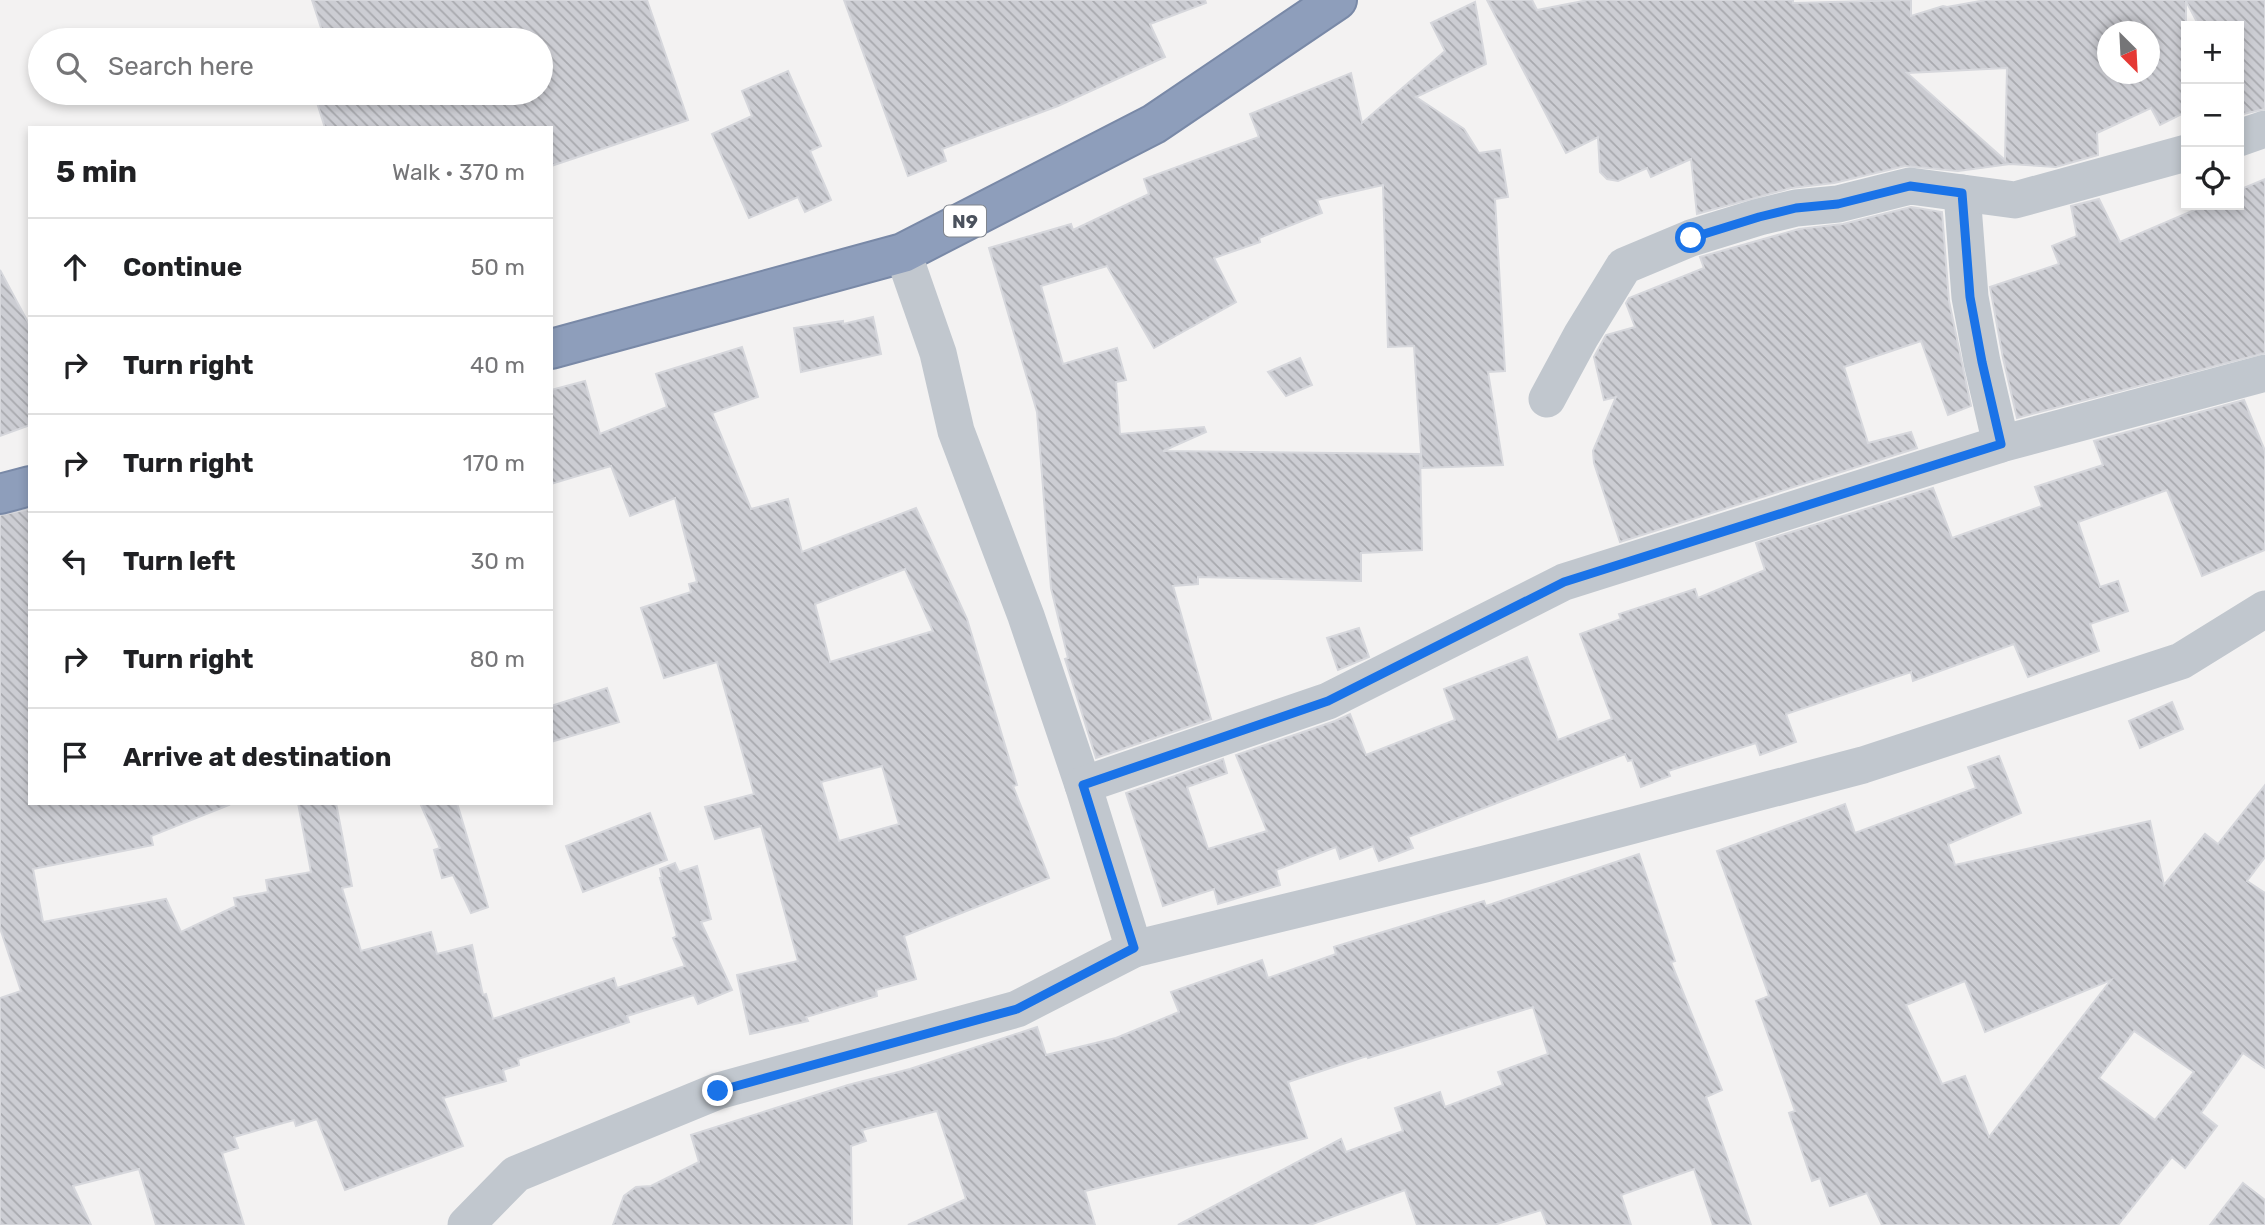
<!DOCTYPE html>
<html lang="en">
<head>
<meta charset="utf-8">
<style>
	:root { --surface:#fff; --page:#f6f6f6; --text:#202124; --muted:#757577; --line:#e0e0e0 }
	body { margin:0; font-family:Rubik,sans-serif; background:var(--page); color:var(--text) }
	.controls { position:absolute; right:21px; top:21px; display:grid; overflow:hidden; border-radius:0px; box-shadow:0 4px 10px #0003 }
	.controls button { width:63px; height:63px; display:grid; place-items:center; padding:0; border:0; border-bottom:2px solid var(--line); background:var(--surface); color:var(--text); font:35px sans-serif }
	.compass { position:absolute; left:2097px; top:21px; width:63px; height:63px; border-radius:50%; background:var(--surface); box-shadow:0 4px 10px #0003; rotate:156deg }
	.stop { position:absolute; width:21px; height:21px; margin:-16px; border:5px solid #1a73e8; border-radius:50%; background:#fff }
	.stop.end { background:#1a73e8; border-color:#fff; box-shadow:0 2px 7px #0008 }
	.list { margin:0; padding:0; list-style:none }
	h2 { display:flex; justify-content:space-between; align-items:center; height:91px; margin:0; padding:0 28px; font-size:30px }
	h2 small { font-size:23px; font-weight:400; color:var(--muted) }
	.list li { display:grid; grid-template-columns:46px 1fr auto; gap:21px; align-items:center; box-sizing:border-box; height:98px; padding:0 28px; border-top:2px solid var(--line) }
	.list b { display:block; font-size:26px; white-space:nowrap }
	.list em { font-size:23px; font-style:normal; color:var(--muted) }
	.icon { flex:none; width:38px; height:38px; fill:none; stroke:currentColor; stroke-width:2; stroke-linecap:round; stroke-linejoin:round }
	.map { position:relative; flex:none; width:2265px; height:1225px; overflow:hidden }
	.search { position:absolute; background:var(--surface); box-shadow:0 4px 10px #0003; left:28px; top:28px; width:525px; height:77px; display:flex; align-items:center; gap:18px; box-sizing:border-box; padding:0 24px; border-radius:38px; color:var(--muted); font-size:26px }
	.panel { position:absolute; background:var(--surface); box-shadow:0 4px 10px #0003; left:28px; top:126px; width:525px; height:679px; border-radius:0px }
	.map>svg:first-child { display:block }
	.building { fill:url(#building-back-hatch); stroke:#d6d7dc; stroke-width:2; fill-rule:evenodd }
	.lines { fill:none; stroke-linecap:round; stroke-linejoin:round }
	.highway-casing { stroke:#7989a7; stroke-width:42 }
	.minor { stroke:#c1c7ce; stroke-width:37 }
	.highway { stroke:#8e9ebb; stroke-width:38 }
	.route { stroke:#1a73e8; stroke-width:9 }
	.labels { text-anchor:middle; stroke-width:5; stroke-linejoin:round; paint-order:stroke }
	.shield { fill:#fff; stroke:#81868e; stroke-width:2 }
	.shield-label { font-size:19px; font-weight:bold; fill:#4b525d }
</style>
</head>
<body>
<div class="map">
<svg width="2265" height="1225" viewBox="0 0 2265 1225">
	<defs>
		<pattern id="building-back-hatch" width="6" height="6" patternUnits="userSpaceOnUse" patternTransform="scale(1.75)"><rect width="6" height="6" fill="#cccdd3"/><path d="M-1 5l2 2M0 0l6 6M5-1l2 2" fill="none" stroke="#a8a9ae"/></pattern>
	</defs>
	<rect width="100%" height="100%" fill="#f3f2f2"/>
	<g class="building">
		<polygon points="312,0 647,0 688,120 551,166 551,128 325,128 314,93 541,93 541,40 325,40"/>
		<polygon points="844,0 1205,0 1206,3 1150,24 1165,57 1058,106 942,149 946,161 908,176"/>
		<path d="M1487,0H1532L1537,10L1588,0H1793V3L1911,0V16L1943,6L1947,7L1986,0H2265V109L2243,114L2239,106V26H2199L2186,1V112L2160,125L2151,108L2097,133L2098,155L2056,167L2010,164L1958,171L1905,166L1834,183L1791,188L1697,214L1691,159L1651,177L1647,168L1618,181L1607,179L1600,172L1598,137L1566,153ZM2108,32H2150V74H2108ZM2007,68L2005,160L1907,73Z"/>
		<polygon points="1475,2 1486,64 1416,97 1464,129 1479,153 1500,150 1508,197 1495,199 1505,371 1488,372 1503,465 1422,468 1414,346 1388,347 1383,185 1317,200 1322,213 1259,238 1260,242 1214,258 1236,302 1154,348 1107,266 1041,286 1063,364 1117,348 1126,380 1116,382 1120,434 1204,427 1206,432 1163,451 1420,454 1422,550 1361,553 1361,581 1198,577 1198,584 1173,586 1211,719 1096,758 1065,659 1068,658 1051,588 1037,412 989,248 1071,224 1073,230 1149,194 1144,179 1259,137 1250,114 1351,73 1362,123 1445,51 1431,23"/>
		<polygon points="788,71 821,146 810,151 831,200 805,212 798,197 749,218 712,134 752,116 742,91"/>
		<polygon points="2265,179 2265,353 2017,418 2003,358 1990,287 2059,264 2052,246 2077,236 2071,206 2099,199 2120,242 2206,205 2239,205 2239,190"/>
		<polygon points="1911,207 1942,212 1949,301 1971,406 1948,415 1921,341 1844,367 1868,443 1911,432 1917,448 1620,542 1594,463 1593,451 1616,397 1604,400 1594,357 1606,335 1635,327 1626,303 1629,298 1704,268 1700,257 1799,229 1843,224"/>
		<polygon points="0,270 30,326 30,425 0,436"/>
		<polygon points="873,317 881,354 801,372 794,328 843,321 843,324"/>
		<path d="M742,347L758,397L712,413L751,509L788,499L802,552L916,508L967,619L1017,785L1013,786L1049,878L904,936L916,979L876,990L877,996L806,1017L808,1021L750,1034L737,975L798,961L761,826L715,839L705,807L754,794L717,662L664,678L641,608L691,592L689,584L697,582L675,498L630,516L611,466L551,484V390L585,381L600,434L667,407L656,374ZM905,569L933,631L830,662L815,604ZM882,766L899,824L839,841L821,782Z"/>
		<polygon points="1300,358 1312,385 1286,396 1268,372"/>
		<polygon points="2244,400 2265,451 2265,550 2202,576 2167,490 2078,522 2100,587 2118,581 2128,611 2090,624 2099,651 2028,677 2014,644 1913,681 1911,672 1786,714 1796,742 1760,755 1756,743 1668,771 1670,776 1641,787 1632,760 1628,761 1625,754 1408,837 1413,848 1379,861 1373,846 1340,859 1336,847 1276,870 1280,885 1218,904 1214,889 1163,906 1126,793 1223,759 1227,773 1187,787 1208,849 1267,831 1236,755 1335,721 1350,714 1366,755 1455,720 1444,689 1527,657 1558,740 1612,719 1580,634 1621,619 1619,614 1695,589 1698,598 1765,570 1756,543 1933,488 1952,538 2042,506 2035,487 2103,465 2094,441"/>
		<polygon points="30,509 30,803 228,803 229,805 151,836 153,845 33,869 43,922 166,899 181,932 236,906 234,898 268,892 266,880 311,872 298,803 336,803 352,886 342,888 361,951 431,932 437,954 472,945 483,995 486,994 493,1019 614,978 617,988 685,966 673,938 677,936 660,878 662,878 660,869 675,863 679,872 697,866 711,919 701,922 732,990 698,1004 694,995 627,1016 629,1022 518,1059 519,1065 503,1070 506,1081 443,1098 463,1146 345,1190 317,1119 296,1126 294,1120 234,1137 238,1148 222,1153 244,1225 156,1225 139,1169 73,1186 91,1225 0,1225 0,998 21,991 0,928 0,515"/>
		<polygon points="1359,628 1369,657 1338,670 1327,638"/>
		<polygon points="607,688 619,722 551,742 551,706"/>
		<polygon points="2172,702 2183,729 2140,748 2129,721"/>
		<path d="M1999,756L2021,813L1948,844L1955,865L2150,821L2164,885L2205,834L2218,844L2265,785V857L2247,881L2265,893V1068L2243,1053L2201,1113L2217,1126L2185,1168L2172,1157L2118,1225H1882L1867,1193L1830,1206L1820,1178L1812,1181L1789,1113L1795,1111L1756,1001L1769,996L1717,851L1845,804L1855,833L1976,788L1968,767ZM2111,980L1989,1137L1965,1076L1942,1084L1906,1005L1965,981L1985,1032ZM2134,1031L2194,1072L2155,1120L2099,1078Z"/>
		<polygon points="420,803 457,803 488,907 471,913 453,875 442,878 434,850 440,848"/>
		<polygon points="650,813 667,860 583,892 566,846"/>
		<polygon points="1639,854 1675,961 1671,962 1722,1090 1706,1097 1751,1225 1713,1225 1694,1169 1621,1195 1631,1225 1547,1225 1541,1210 1494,1225 1417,1225 1405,1190 1310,1225 1178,1225 1341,1139 1346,1152 1403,1131 1395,1108 1440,1092 1445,1107 1503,1085 1498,1072 1548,1054 1533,1007 1368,1058 1367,1056 1288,1082 1307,1138 1085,1191 1095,1225 908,1225 966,1199 937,1111 862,1130 866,1141 851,1146 852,1225 613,1225 624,1196 636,1187 651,1186 699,1162 691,1135 848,1085 910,1069 1037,1027 1046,1055 1116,1038 1179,1012 1171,992 1262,960 1268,978 1336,954 1334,947 1484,901 1486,906"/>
		<polygon points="2243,1183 2265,1200 2265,1225 2210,1225"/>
	</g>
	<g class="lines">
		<defs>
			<g id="highway">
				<polyline points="551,349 903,253 1154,124 1337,0"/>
				<polyline points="0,494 30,486"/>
			</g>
		</defs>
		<use href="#highway" class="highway-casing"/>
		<g class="minor">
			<polyline points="2239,138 2265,129"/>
			<polyline points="1962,193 1970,297 1982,362 2001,444"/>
			<polyline points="903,253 938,353 956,431 1026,616 1083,785 1134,949"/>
			<polyline points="1547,399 1581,336 1624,266 1691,238 1759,217 1796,208 1838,204 1910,186 2015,200 2186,153"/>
			<polyline points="1083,785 1328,701 1564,582 2001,444 2265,373"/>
			<polyline points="466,1225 516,1174 718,1091 1017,1009 1134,949 1485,864 1863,765 2181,661 2265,609"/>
		</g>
		<use href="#highway" class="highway"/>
	</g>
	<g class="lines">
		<polyline class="route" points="718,1091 1017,1009 1134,948 1083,785 1328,701 1564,582 2001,444 1982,362 1970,297 1962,193 1910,186 1838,204 1796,208 1759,217 1691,238"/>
	</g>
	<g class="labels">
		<rect class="shield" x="944" y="205.5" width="42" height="31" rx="5"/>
		<g class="shield-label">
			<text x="965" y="228">N9</text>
		</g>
	</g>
</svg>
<div class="controls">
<button>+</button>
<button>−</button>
<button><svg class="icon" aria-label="locate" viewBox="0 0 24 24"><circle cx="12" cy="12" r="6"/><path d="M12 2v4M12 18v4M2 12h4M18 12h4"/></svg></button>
</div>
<svg class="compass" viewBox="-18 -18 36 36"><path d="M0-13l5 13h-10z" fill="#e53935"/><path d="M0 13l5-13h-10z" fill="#757577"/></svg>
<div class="stop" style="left:1691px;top:238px"></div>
<div class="stop end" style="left:718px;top:1091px"></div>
<div class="search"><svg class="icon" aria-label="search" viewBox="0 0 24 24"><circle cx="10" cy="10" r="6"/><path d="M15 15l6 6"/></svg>Search here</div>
<section class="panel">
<h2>5 min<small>Walk · 370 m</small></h2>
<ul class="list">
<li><svg class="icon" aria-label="ahead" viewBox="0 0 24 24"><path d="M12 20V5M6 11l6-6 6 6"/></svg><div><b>Continue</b></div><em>50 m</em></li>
<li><svg class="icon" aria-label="right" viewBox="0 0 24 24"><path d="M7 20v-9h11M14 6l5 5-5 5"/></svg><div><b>Turn right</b></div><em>40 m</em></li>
<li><svg class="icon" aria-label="right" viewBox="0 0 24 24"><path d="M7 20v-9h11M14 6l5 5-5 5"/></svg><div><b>Turn right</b></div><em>170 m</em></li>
<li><svg class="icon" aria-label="left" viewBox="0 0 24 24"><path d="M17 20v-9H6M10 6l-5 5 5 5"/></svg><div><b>Turn left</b></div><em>30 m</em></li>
<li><svg class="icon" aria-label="right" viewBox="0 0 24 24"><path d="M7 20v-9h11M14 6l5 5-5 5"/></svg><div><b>Turn right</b></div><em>80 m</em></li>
<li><svg class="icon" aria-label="arrive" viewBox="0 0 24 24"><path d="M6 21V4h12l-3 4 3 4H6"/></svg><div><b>Arrive at destination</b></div></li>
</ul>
</section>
</div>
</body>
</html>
